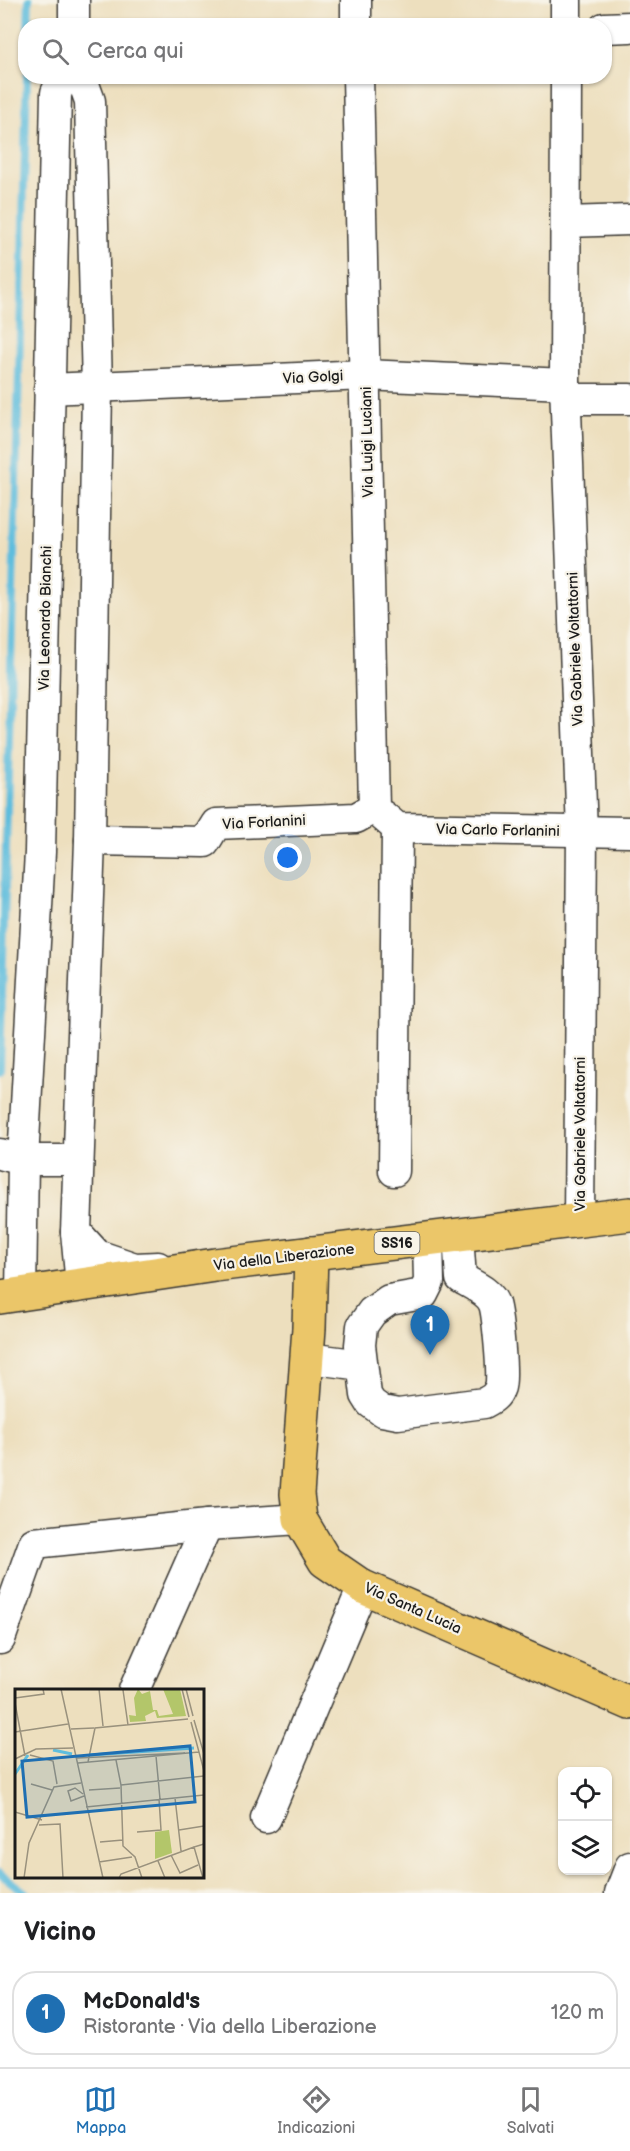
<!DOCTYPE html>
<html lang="it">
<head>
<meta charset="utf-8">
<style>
	:root { --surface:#fff; --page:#f6f6f6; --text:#202124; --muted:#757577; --line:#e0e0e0; --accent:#1f6fb2 }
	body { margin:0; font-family:"Balsamiq Sans",sans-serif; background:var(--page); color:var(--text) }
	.controls { position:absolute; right:18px; bottom:18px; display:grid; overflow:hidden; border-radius:12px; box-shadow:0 2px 4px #0004 }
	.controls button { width:54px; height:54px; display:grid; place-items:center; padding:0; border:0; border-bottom:2px solid var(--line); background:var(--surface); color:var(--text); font:30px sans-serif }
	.you { position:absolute; left:288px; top:858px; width:21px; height:21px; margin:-15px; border:4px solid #fff; border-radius:50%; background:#1a73e8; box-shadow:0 0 0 9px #1a73e833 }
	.badge { display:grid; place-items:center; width:39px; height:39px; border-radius:50%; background:var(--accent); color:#fff; font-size:20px; font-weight:700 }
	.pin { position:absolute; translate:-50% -50px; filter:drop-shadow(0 2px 3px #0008) }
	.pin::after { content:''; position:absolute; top:32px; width:21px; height:18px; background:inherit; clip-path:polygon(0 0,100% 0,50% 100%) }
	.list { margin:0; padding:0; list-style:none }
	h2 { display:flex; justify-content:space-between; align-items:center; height:78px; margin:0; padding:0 24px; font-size:26px }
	h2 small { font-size:20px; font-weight:400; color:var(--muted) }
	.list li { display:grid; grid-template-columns:39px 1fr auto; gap:18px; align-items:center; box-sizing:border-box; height:84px; margin:0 12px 12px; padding:0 12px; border:2px solid var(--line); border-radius:24px }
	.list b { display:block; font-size:22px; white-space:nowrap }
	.list p { margin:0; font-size:20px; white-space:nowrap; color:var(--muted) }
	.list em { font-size:20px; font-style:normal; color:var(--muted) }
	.icon { flex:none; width:33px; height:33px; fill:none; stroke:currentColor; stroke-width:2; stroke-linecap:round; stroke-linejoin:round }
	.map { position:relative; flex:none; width:630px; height:1893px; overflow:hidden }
	.search { position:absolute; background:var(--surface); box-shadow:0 2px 4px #0004; left:18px; right:18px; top:18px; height:66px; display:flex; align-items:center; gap:15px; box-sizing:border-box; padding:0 21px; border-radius:24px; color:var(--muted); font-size:22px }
	.sheet { height:174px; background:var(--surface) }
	nav { display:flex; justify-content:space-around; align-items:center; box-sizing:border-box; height:84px; border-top:2px solid var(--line); background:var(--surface); font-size:16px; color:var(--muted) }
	nav a { display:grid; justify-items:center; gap:3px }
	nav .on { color:var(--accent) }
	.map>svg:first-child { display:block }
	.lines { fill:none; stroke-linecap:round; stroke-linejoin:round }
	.stream { stroke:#5ebddd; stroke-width:8 }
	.minor-casing { stroke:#3b3934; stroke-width:33 }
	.major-casing { stroke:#3b3934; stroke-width:36 }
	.minor { stroke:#fff; stroke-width:30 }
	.major { stroke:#ebc669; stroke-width:33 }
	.labels { text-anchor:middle; stroke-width:4.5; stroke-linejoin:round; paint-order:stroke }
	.shield { fill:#f7f3e8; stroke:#5e5c59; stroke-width:1.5 }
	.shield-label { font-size:14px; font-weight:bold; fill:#1c1c1c }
	.street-label { font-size:15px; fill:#1c1c1c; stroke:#f7f3e8 }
	.inset-river { fill:none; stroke:#5ebddd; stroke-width:3 }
	.inset-road { fill:none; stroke:#99917d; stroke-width:1.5 }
	.view { fill:#1f6fb2; fill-opacity:0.15; stroke:#1f6fb2; stroke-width:3 }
	.inset-edge { fill:none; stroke:#1c1c1c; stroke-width:3 }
</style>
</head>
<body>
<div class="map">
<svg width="630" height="1893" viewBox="0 0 630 1893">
	<rect width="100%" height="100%" fill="#f7f3e8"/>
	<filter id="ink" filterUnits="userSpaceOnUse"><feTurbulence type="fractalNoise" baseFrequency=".0167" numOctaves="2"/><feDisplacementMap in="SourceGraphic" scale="12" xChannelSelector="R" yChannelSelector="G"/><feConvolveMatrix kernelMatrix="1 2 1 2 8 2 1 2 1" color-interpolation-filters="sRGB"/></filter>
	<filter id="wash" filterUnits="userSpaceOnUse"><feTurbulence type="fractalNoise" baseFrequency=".008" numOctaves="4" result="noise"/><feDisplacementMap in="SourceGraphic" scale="24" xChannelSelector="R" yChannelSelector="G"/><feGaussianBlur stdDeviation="1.35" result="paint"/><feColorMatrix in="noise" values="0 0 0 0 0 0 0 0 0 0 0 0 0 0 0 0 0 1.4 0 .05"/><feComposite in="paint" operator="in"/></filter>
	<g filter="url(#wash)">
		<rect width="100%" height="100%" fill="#eddfbe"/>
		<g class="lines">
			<g class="stream">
				<polyline points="28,26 29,0"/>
				<polyline points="0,1070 27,76"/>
				<polyline points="0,1874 26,1893"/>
			</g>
		</g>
	</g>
	<g filter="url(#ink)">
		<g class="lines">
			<defs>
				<g id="minor">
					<polyline points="356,0 356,26"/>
					<polyline points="566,0 566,26"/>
					<polyline points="74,26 74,0"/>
					<polyline points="604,28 630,27"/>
					<polyline points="358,76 374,808"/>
					<polyline points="566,76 565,384 582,832 579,1221"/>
					<polyline points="566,222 630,220"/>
					<polyline points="49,389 365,375 565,384"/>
					<polyline points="567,399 630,399"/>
					<polyline points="383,816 397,828 630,832"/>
					<polyline points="90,840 205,842 216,824 356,818 374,808"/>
					<polyline points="0,1154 23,1160 78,1160"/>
					<polyline points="394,1171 397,828"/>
					<polyline points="76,1232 97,1255 135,1268 158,1267"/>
					<path d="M428,1239L429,1282L423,1294L389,1300L372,1312L362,1326L360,1345L366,1395L371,1403L382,1411L398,1414L484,1403C492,1399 497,1396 500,1387C504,1379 497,1313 494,1304C489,1291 472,1285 461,1278L458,1236"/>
					<polyline points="81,1285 76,1232 90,840 97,388 90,101 81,76"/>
					<polyline points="21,1295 23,1160 40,852 56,93 64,76"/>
					<polyline points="307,1358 362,1365"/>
					<polyline points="0,1639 34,1543 207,1525 300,1519"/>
					<polyline points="134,1690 207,1525"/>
					<polyline points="266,1818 363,1587"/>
					<polyline points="620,1893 630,1867"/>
				</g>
				<g id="major">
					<polyline points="311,1253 309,1328 297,1494 300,1519 325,1561 363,1587 630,1703"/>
					<polyline points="0,1297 215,1265 630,1214"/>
				</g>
			</defs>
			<use href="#minor" class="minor-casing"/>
			<use href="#major" class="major-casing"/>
			<use href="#minor" class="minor"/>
			<use href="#major" class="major"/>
		</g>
	</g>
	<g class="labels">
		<rect class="shield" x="374.5" y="1232" width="45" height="22" rx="4.5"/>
		<g class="shield-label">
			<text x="397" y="1248">SS16</text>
		</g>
		<g class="street-label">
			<text transform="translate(313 377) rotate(-3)" y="5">Via Golgi</text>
			<text transform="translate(367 442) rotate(-91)" y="5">Via Luigi Luciani</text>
			<text transform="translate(45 618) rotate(-89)" y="5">Via Leonardo Bianchi</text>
			<text transform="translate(575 649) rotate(-92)" y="5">Via Gabriele Voltattorni</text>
			<text transform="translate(264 822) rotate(-3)" y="5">Via Forlanini</text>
			<text transform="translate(498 830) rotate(1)" y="5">Via Carlo Forlanini</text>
			<text transform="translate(580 1134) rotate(-90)" y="5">Via Gabriele Voltattorni</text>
			<text transform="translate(284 1257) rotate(-7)" y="5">Via della Liberazione</text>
			<text transform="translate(413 1608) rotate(24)" y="5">Via Santa Lucia</text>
		</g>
	</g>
	<g transform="translate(15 1689)">
		<rect width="189" height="189" fill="#eddfbe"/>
		<path d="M154,141L157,164L140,170V143Z" fill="#b3c66a"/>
		<path d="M123,0L127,5L135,2L138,21H142L144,27L158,25L148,0H165L171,27L142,29L140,22L130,27L131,32L115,33L114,26L121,27L119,9Z" fill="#b3c66a"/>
		<path class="inset-river" d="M38,61L57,65M75,66L179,59M0,85L13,66"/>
		<path class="inset-road" d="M46,0L88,189M84,0L88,37M167,0L174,28M171,0L178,27M108,1L113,36M0,9L29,5L28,0M0,14L10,67M179,31L189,65M176,33L189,82M56,40L79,39M0,43L53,35M15,66L38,72L42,95M141,67L145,110M62,69L170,64M0,70L21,60L58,59M101,71L106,96L108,157L120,168L127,189M73,73L80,39L173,30M63,74L184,63M16,95L37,101M106,96L189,87M74,101L105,99M68,105L60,99L53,102L56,112L69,107M160,109L166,162M71,118L189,106M0,123L27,131M24,136L45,135L48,189M164,141L189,137M122,143L146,141L144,110M85,153L108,151M156,166L165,184L183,176M143,172L150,189M84,173L117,168M9,189L14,154L39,98L66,94M104,189L106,185L179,158M188,189L179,158L189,155"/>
		<path class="view" d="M175,57L180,113L12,128L7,72Z"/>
		<rect width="189" height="189" class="inset-edge"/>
	</g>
</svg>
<div class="controls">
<button><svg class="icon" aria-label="locate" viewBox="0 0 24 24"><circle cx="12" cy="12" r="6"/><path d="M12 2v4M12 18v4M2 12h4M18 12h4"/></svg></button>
<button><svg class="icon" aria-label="layers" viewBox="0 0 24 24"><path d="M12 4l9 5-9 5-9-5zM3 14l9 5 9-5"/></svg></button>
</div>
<div class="you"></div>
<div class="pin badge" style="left:430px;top:1355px">1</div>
<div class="search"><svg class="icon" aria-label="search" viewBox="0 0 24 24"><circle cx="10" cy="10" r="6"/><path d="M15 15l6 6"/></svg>Cerca qui</div>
</div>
<section class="sheet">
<h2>Vicino<small></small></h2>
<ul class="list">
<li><span class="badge">1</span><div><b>McDonald's</b><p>Ristorante · Via della Liberazione</p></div><em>120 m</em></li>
</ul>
</section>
<nav>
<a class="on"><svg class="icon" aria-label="map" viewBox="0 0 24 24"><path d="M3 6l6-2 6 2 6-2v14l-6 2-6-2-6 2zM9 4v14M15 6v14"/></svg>Mappa</a>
<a><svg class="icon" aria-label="directions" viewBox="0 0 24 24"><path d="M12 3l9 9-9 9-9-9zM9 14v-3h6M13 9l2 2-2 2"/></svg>Indicazioni</a>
<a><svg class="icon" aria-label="saved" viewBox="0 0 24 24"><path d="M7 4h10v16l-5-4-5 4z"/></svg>Salvati</a>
</nav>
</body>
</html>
